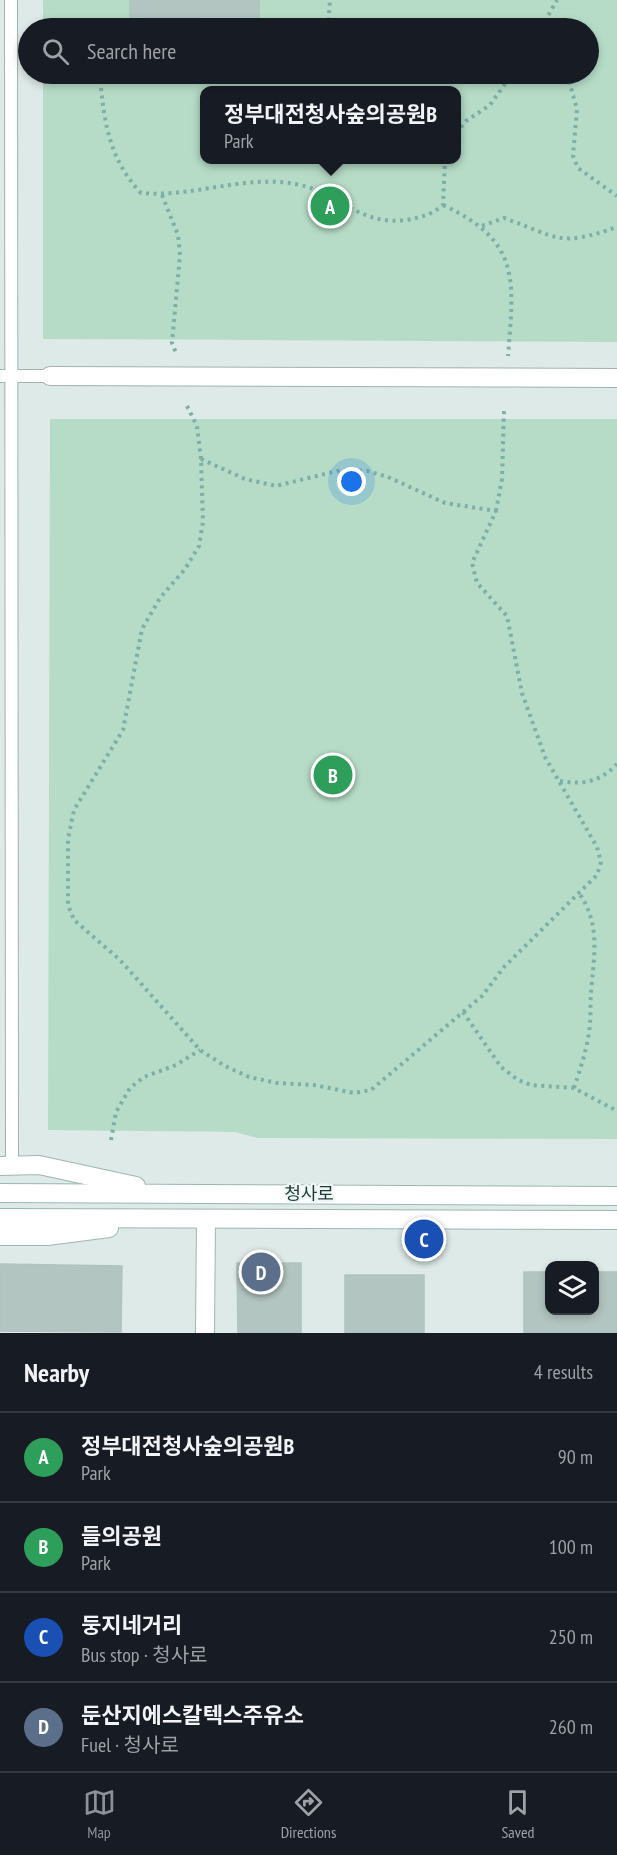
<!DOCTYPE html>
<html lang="en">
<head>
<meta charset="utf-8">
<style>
	:root { --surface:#171b24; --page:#20242c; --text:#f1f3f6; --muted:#9ea1a6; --line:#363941; --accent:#8c9099 }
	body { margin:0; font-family:"PT Sans Narrow","Noto Sans KR",sans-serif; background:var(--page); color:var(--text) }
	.controls { position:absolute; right:18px; bottom:18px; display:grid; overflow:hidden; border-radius:12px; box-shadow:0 3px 9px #0003 }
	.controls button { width:54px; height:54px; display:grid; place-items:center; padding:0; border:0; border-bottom:2px solid var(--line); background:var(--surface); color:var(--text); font:30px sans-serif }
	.you { position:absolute; left:352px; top:482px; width:21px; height:21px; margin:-15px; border:4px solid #fff; border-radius:50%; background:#1a73e8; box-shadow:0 0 0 9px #1a73e833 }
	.badge { display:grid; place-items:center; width:39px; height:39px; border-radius:50%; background:var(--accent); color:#fff; font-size:20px; font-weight:700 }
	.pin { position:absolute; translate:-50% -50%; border:3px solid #fff; box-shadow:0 2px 6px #0006 }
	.popup { position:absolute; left:200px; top:86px; width:261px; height:78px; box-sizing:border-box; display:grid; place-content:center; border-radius:12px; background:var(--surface); filter:drop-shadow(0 2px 4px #0005); font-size:20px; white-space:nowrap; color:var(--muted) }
	.popup b { font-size:22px; color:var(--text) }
	.popup::after { content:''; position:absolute; left:50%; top:100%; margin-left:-12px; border:12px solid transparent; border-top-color:var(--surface) }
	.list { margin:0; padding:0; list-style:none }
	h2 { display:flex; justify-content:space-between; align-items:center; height:78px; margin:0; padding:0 24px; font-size:26px }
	h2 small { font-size:20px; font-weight:400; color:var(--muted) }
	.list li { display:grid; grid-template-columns:39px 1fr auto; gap:18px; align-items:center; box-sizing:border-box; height:90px; padding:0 24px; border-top:2px solid var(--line) }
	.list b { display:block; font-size:22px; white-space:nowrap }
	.list p { margin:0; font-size:20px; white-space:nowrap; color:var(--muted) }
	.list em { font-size:20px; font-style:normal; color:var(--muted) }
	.icon { flex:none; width:33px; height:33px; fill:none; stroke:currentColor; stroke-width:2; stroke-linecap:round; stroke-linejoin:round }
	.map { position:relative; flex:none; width:617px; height:1333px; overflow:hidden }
	.search { position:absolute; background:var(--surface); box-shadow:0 3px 9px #0003; left:18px; right:18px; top:18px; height:66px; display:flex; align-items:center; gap:15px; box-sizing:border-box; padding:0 21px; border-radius:33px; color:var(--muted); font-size:22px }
	.sheet { height:438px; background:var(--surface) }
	nav { display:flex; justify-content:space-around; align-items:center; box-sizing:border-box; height:84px; border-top:2px solid var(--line); background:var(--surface); font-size:16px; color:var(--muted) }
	nav a { display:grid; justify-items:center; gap:3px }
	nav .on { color:var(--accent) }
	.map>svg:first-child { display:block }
	.green { fill:#b6dcc7; fill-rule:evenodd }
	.building { fill:#b3c5c0; stroke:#b0c3bf; stroke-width:1.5 }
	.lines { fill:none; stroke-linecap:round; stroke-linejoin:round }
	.lane-casing { stroke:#a1b2af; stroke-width:14 }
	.street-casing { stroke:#a1b2af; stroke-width:20 }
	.secondary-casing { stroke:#9db6b1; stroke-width:20 }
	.path { stroke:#7daea8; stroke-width:4; stroke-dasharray:3 4.5; stroke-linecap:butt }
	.lane { stroke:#fff; stroke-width:12 }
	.street { stroke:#fff; stroke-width:18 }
	.secondary { stroke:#fff; stroke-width:18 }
	.labels { text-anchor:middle; stroke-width:4.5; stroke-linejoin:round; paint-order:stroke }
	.street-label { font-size:18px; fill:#1f3a38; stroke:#eef7f4 }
</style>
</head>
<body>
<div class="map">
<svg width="617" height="1333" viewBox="0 0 617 1333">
	<rect width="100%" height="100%" fill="#deeae7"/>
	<g class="green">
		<path d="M43,0H617V342L43,339V74H588V28H43ZM204,91H456V160H204Z"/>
		<polygon points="50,419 617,419 617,1139 258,1138 235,1132 48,1130"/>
	</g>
	<g class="building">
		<polygon points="130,0 259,0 259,17 130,18"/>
		<polygon points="237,1263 301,1263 301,1333 238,1333"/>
		<polygon points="0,1264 122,1266 121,1332 0,1331"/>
		<polygon points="524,1272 550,1272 550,1310 594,1310 594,1272 617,1272 617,1333 524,1333"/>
		<rect x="345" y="1275" width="79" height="58"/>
	</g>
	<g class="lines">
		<defs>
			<g id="lane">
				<polyline points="11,0 12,1166"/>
				<polyline points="0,376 50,376"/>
			</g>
			<polyline id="street" points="50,376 617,378"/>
			<g id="secondary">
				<polyline points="0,1166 39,1165 136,1186"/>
				<polyline points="0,1193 617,1196"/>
				<polyline points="0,1218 617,1220"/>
				<polyline points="0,1236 47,1236 109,1228"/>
				<polyline points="205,1333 206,1219"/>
			</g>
		</defs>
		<use href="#lane" class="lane-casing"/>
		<use href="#street" class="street-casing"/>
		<use href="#secondary" class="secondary-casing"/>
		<g class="path">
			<polyline points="328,28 330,0"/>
			<polyline points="541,28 557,0"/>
			<path d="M103,74L100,77C104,122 109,159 141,193C194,198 247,173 300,185C341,194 360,226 406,220C420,218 433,214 443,205L445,160"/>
			<polyline points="567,74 577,109 573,156 578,168 617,196"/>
			<polyline points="456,133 466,121 490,105 512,74"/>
			<polyline points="162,195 178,235 180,255 172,343 176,353"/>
			<path d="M443,205C521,241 514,280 508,356"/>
			<path d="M482,226L504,218C558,237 558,248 617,227"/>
			<polyline points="187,406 197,426 201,459"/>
			<polygon points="201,459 245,479 276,486 341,470 367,471 388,477 445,503 496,511 472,563 477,583 507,616 522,693 545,757 597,847 601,862 597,875 504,967 482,996 371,1090 354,1093 314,1085 277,1083 249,1077 225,1066 200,1050 120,960 74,920 68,905 68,839 74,810 123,730 142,629 160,598 185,569 199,546 203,522"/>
			<polyline points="496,511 502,479 504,409"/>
			<path d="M560,781C583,785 600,782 617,764"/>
			<polyline points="463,1012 501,1067 518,1080 531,1085 574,1088 617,1111"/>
			<path d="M574,1088C581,1067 588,1046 590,1024C591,1014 590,1003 591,992C594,955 601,925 579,893"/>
			<polyline points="111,1140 116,1112 130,1088 144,1077 176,1065 200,1050"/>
		</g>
		<use href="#lane" class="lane"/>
		<use href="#street" class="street"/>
		<use href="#secondary" class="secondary"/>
	</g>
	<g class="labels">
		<g class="street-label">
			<text x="309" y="1200">청사로</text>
		</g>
	</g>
</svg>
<div class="controls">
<button><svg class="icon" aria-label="layers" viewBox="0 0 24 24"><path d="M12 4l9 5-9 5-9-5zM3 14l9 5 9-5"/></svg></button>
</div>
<div class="you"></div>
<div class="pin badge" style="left:330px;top:206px;background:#2e9e5b">A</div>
<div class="popup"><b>정부대전청사숲의공원B</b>Park</div>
<div class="pin badge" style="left:333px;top:775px;background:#2e9e5b">B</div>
<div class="pin badge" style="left:424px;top:1239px;background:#1a4fb4">C</div>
<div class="pin badge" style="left:261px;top:1272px;background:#5c6f8a">D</div>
<div class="search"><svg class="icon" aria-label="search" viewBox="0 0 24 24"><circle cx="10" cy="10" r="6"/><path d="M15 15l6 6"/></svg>Search here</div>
</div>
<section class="sheet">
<h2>Nearby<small>4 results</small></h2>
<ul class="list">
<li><span class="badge" style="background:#2e9e5b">A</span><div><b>정부대전청사숲의공원B</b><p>Park</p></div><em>90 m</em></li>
<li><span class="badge" style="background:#2e9e5b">B</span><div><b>들의공원</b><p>Park</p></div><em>100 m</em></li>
<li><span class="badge" style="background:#1a4fb4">C</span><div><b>둥지네거리</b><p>Bus stop · 청사로</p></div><em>250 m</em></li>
<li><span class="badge" style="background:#5c6f8a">D</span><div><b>둔산지에스칼텍스주유소</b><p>Fuel · 청사로</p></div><em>260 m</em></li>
</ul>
</section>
<nav>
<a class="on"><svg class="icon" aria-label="map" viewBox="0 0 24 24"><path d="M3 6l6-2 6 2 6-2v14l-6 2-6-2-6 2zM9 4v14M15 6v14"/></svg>Map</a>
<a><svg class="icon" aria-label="directions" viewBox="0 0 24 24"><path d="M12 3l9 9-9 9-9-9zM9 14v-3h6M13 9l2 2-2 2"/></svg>Directions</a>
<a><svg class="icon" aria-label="saved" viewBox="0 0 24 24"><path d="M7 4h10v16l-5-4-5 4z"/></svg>Saved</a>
</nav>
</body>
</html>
